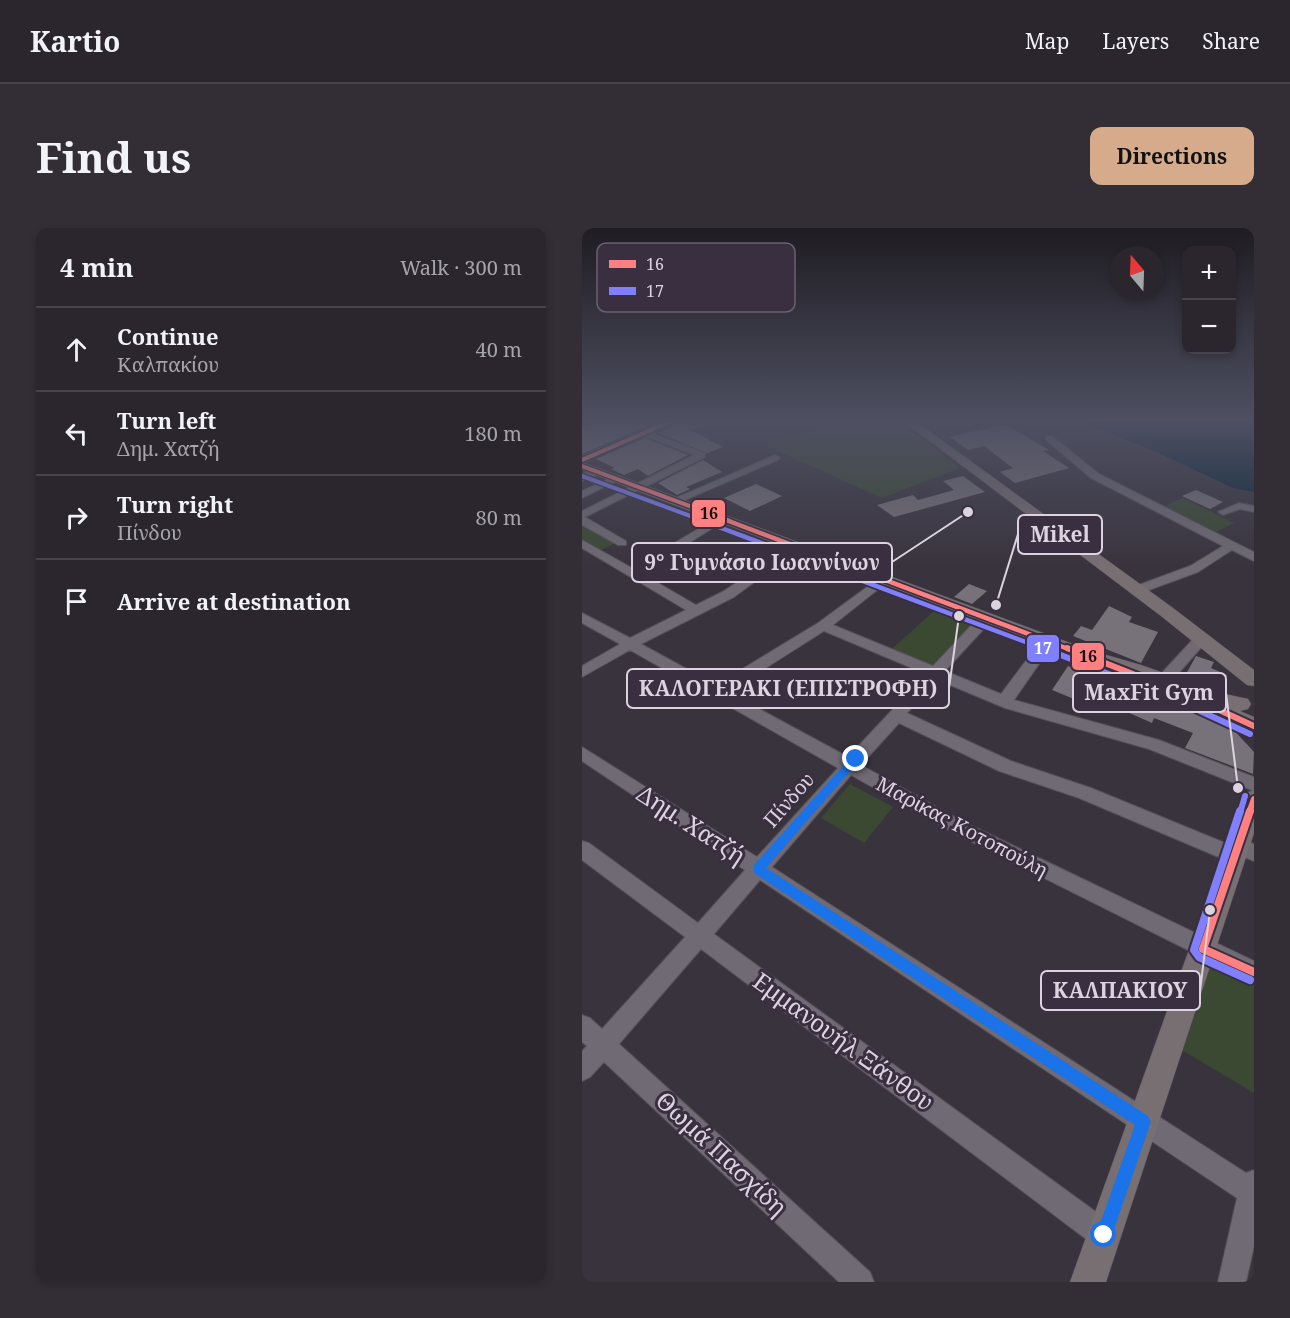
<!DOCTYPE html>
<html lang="en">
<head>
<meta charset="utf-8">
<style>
	:root { --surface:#2b262e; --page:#332e36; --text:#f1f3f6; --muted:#a6a5aa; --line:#47434a; --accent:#d6ab8b }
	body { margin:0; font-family:"Noto Serif",serif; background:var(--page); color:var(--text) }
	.controls { position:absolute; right:18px; top:18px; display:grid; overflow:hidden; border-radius:12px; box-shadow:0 3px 9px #0003 }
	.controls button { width:54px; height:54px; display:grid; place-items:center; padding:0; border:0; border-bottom:2px solid var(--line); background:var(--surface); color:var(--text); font:30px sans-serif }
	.compass { position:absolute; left:528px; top:18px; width:54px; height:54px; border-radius:50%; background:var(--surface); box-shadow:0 3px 9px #0003; rotate:341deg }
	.stop { position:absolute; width:18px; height:18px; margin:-14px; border:4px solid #1a73e8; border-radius:50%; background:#fff }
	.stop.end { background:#1a73e8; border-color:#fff; box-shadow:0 2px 6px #0008 }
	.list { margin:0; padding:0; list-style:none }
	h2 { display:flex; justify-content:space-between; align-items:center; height:78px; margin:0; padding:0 24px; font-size:26px }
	h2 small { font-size:20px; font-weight:400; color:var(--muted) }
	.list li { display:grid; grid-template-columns:39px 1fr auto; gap:18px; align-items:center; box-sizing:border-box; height:84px; padding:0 24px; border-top:2px solid var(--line) }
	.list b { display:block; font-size:22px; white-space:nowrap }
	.list p { margin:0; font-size:20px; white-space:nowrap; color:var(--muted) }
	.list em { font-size:20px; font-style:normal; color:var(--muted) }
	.icon { flex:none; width:33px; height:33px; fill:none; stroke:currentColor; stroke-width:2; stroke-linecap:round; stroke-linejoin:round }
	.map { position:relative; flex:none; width:672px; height:1054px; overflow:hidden; border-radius:12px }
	header { display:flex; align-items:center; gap:36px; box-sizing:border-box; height:84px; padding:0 30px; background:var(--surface); border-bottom:2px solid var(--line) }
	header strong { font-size:28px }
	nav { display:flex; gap:33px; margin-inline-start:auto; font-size:21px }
	.intro { display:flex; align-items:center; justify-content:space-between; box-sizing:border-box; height:144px; padding:0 36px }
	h1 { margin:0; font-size:42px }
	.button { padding:15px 27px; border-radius:12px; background:var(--accent); color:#111; font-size:21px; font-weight:700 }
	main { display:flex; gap:36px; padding:0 36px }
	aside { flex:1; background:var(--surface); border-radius:12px; box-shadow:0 3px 9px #0003 }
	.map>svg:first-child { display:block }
	.green { fill:#3b4933 }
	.water { fill:#052537 }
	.building { fill:#777179 }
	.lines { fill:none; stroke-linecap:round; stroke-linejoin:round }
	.minor-casing { stroke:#555058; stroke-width:2 }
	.major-casing { stroke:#555058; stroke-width:1 }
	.minor { fill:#6f6a73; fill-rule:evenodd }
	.major { fill:#786f73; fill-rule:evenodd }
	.bus-1-far3-casing { stroke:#3a2f41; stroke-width:7 }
	.bus-1-far2-casing { stroke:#3a2f41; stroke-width:8 }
	.bus-1-far1-casing { stroke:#3a2f41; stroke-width:10 }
	.bus-1-casing { stroke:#3a2f41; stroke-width:12 }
	.bus-2-far3-casing { stroke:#3a2f41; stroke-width:7 }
	.bus-2-far2-casing { stroke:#3a2f41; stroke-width:8 }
	.bus-2-far1-casing { stroke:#3a2f41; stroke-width:10 }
	.bus-2-casing { stroke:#3a2f41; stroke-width:12 }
	.bus-1-far3 { stroke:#ff8080; stroke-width:4 }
	.bus-1-far2 { stroke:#ff8080; stroke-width:4.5 }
	.bus-1-far1 { stroke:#ff8080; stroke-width:6 }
	.bus-1 { stroke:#ff8080; stroke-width:8 }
	.bus-2-far3 { stroke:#8080ff; stroke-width:4 }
	.bus-2-far2 { stroke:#8080ff; stroke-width:4.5 }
	.bus-2-far1 { stroke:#8080ff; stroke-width:6 }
	.bus-2 { stroke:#8080ff; stroke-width:8 }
	.route { fill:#1a73e8 }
	.labels { text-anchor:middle; stroke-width:6; stroke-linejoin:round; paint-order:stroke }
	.street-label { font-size:20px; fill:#dbd3df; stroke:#3a2f41 }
	.near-street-label { font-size:24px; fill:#dbd3df; stroke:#3a2f41 }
	.key { fill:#3a2f41; stroke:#6a6070; stroke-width:1.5 }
	.key-label { font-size:16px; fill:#dbd3df }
	.leader { fill:none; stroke:#dbd3df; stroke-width:2 }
	.callout-dot { fill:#dbd3df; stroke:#3a2f41; stroke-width:2 }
	.callout { fill:#3a2f41; stroke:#dbd3df; stroke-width:2 }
	.callout-label { font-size:21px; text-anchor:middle; font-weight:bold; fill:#dbd3df }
	.line-badge { stroke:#3a2f41; stroke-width:2 }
	.badge-label { font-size:16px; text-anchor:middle; font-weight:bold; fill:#fff }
	.pale-badge-label { font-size:16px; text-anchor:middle; font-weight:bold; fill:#111 }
</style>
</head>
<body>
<header>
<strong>Kartio</strong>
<nav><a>Map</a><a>Layers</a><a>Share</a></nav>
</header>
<div class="intro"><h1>Find us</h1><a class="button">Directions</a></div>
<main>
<aside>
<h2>4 min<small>Walk · 300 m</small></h2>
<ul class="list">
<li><svg class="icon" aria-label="ahead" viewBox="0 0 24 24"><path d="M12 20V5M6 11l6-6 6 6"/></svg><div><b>Continue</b><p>Καλπακίου</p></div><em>40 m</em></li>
<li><svg class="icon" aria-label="left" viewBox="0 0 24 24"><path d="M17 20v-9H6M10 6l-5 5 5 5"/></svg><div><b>Turn left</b><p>Δημ. Χατζή</p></div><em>180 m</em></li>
<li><svg class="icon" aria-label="right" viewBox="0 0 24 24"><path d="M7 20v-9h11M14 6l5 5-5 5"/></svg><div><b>Turn right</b><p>Πίνδου</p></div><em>80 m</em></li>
<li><svg class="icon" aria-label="arrive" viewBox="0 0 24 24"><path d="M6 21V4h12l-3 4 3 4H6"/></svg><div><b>Arrive at destination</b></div></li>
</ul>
</aside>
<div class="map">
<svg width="672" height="1054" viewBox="0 0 672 1054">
	<rect width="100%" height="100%" fill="#39333d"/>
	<g class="green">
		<polygon points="273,192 315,192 378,240 300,270 182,217"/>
		<polygon points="601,270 652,295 634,304 583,278"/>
		<polygon points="0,294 36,314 19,322 0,311"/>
		<polygon points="354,381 391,395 350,438 310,421"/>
		<polygon points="268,556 311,579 282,615 239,590"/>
		<polygon points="628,733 672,755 672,865 598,821"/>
	</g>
	<polygon class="water" points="495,192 672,192 672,264 651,260 572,223"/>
	<g class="building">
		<polygon points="19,192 80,192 0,226 0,200"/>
		<polygon points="98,192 132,192 132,194 108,202 141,219 125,225 76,205"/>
		<polygon points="423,196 467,222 461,223 487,240 433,255 418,244 431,240 402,218 386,222 368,209"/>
		<polygon points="63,210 106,227 66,248 56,241 42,247 29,241 33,240 14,231"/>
		<polygon points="121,232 140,244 104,259 108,261 95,267 76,255"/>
		<polygon points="381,248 403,264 312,289 295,277 331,267 336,272 372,262 361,253"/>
		<polygon points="174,256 200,268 168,283 142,270"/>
		<polygon points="614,262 641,274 628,281 600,268"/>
		<polygon points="387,356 405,363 390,376 372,369"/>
		<polygon points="527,378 550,389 547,394 576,404 559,435 491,408 499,398 510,402"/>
		<polygon points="614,428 632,434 629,440 645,447 641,459 636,457 634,461 606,450 607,448 604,446"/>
		<polygon points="486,438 509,447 492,471 470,462"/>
		<polygon points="537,455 649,499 672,524 671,546 603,520 611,505 572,490 570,495 536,480 538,477 526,473"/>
	</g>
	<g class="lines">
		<defs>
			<g id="minor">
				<polygon points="85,192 96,192 70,205 123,225 123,229 3,289 44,313 44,317 36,317 0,297 0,283 112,227 63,208 0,235 0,228"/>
				<polygon points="464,208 470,208 517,246 672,324 672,333 650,322 616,344 559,365 551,365 549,362 551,359 608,338 641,318 509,250 464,212"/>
				<polygon points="193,227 198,230 196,232 96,275 88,275 87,273"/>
				<polygon points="15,241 20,244 18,246 0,253 0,246"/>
				<polygon points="30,249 39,251 0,270 0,263"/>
				<polygon points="657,275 672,278 672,284 658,281 641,287 636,284"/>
				<path d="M138,288L143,291L142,293L59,345L114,377L142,363L210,317H218L220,319L152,369L59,416L134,457L236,395L300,348L306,352L304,355L251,397L351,438L399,387H409L411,390L409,393L363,443L419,466L461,410H471L473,413L432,472L577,512L672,549V563L567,521L423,480L356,452L325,485L429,533L509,560L648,617L650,612L657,610L672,616V633L662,629L660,634L653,636L497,570L417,543L317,495L279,537L382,594L672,733V755L370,604L269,547L190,639L664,945L672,942V1018L664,1054H636L655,970L178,652L132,706L532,997L536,1007L532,1017L522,1021L512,1017L119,721L37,816L288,1044L292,1054H257L22,834L8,849L0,853V823L5,818L0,814V787L8,790L20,801L103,709L0,632V613L7,615L116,695L163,642L0,533V519L175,629L256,540L48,422L0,449V438L38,416L0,395V385L48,410L104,382L0,320V312L50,340ZM242,403L344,446L266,529L146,464Z"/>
				<polygon points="619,407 626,411 624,414 587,456 577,456 575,452 577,448 614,408"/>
			</g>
			<g id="major">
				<polygon points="320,192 332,192 591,380 672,442 672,458 665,457 579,388"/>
				<polygon points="0,234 507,422 559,437 638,465 666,471 669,476 666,481 658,483 672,489 672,505 626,484 623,479 626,475 545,445 495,430 0,242"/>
				<polygon points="672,562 672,605 524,1054 488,1054 661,571 664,565"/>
			</g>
		</defs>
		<use href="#minor" class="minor-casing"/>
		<use href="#major" class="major-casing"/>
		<use href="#minor" class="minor"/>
		<use href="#major" class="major"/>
		<defs>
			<g id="bus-1-far3">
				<polyline points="0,232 92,192"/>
				<polyline points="0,238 148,293"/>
			</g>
			<polyline id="bus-1-far2" points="144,292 489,422"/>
			<g id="bus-1-far1">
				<polyline points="485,420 609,469 672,498"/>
				<polyline points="667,585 672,571"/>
			</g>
			<polyline id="bus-1" points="668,583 621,721 672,744"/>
			<polyline id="bus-2-far3" points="0,248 122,293"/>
			<polyline id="bus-2-far2" points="118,292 465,422"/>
			<g id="bus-2-far1">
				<polyline points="461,420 605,477 668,506"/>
				<polyline points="658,585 663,568"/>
			</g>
			<polyline id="bus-2" points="658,583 612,722 617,729 668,752"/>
		</defs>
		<use href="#bus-1-far3" class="bus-1-far3-casing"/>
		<use href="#bus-1-far2" class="bus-1-far2-casing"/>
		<use href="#bus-1-far1" class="bus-1-far1-casing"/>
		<use href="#bus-1" class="bus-1-casing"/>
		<use href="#bus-2-far3" class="bus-2-far3-casing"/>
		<use href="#bus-2-far2" class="bus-2-far2-casing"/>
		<use href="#bus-2-far1" class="bus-2-far1-casing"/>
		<use href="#bus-2" class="bus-2-casing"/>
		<use href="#bus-1-far3" class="bus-1-far3"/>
		<use href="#bus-1-far2" class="bus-1-far2"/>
		<use href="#bus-1-far1" class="bus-1-far1"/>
		<use href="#bus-1" class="bus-1"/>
		<use href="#bus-2-far3" class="bus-2-far3"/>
		<use href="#bus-2-far2" class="bus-2-far2"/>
		<use href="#bus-2-far1" class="bus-2-far1"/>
		<use href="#bus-2" class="bus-2"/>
	</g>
	<linearGradient id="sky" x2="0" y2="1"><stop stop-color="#1f1c22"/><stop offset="0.57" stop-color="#4e5062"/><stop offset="1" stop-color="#4e5062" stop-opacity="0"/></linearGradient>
	<rect width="672" height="339" fill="url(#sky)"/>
	<polygon class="route" points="274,527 277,528 277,533 184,640 566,888 569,894 528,1013 522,1015 516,1013 514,1007 553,897 172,645 172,637 270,528"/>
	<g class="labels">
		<g class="street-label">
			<text transform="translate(207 572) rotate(-49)" y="7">Πίνδου</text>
			<text transform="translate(380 599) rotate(28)" y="7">Μαρίκας Κοτοπούλη</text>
		</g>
		<g class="near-street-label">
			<text transform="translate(109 597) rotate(33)" y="8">Δημ. Χατζή</text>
			<text transform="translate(261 814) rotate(36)" y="8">Εμμανουήλ Ξάνθου</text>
			<text transform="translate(139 926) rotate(43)" y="8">Θωμά Πασχίδη</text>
		</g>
	</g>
	<rect x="15" y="15" width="198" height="69" rx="9" class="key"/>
	<rect x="27" y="32" width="27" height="8" fill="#ff8080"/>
	<rect x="27" y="59" width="27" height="8" fill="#8080ff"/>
	<g class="key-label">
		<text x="64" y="42">16</text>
		<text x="64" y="69">17</text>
	</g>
	<path class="leader" d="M414 377L436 306M386 284L310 334M377 388L367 460M656 560L644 465M628 682L618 763"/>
	<g class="callout-dot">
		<circle cx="414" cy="377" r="6"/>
		<circle cx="386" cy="284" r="6"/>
		<circle cx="377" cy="388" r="6"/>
		<circle cx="656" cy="560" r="6"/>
		<circle cx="628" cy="682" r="6"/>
	</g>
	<g class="callout">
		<rect x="436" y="287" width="84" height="39" rx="6"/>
		<rect x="50" y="315" width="260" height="39" rx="6"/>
		<rect x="45" y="441" width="322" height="39" rx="6"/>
		<rect x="491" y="445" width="153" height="39" rx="6"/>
		<rect x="459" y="743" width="159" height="39" rx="6"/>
	</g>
	<g class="callout-label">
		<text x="478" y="314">Mikel</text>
		<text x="180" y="342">9° Γυμνάσιο Ιωαννίνων</text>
		<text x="206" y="468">ΚΑΛΟΓΕΡΑΚΙ (ΕΠΙΣΤΡΟΦΗ)</text>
		<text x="567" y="472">MaxFit Gym</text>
		<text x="538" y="770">ΚΑΛΠΑΚΙΟΥ</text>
	</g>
	<g class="line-badge">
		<rect x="109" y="271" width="35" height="29" rx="6" fill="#ff8080"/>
		<rect x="444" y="406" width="34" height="29" rx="6" fill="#8080ff"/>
		<rect x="489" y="414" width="34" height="29" rx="6" fill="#ff8080"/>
	</g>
	<g class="badge-label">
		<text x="461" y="426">17</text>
	</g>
	<g class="pale-badge-label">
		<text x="127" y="291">16</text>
		<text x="506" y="434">16</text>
	</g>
</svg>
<div class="controls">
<button>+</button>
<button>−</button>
</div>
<svg class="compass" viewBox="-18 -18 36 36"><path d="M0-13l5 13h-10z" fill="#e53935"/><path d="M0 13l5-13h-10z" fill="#a6a5aa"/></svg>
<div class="stop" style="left:522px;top:1007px"></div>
<div class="stop end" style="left:274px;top:531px"></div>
</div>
</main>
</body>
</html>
